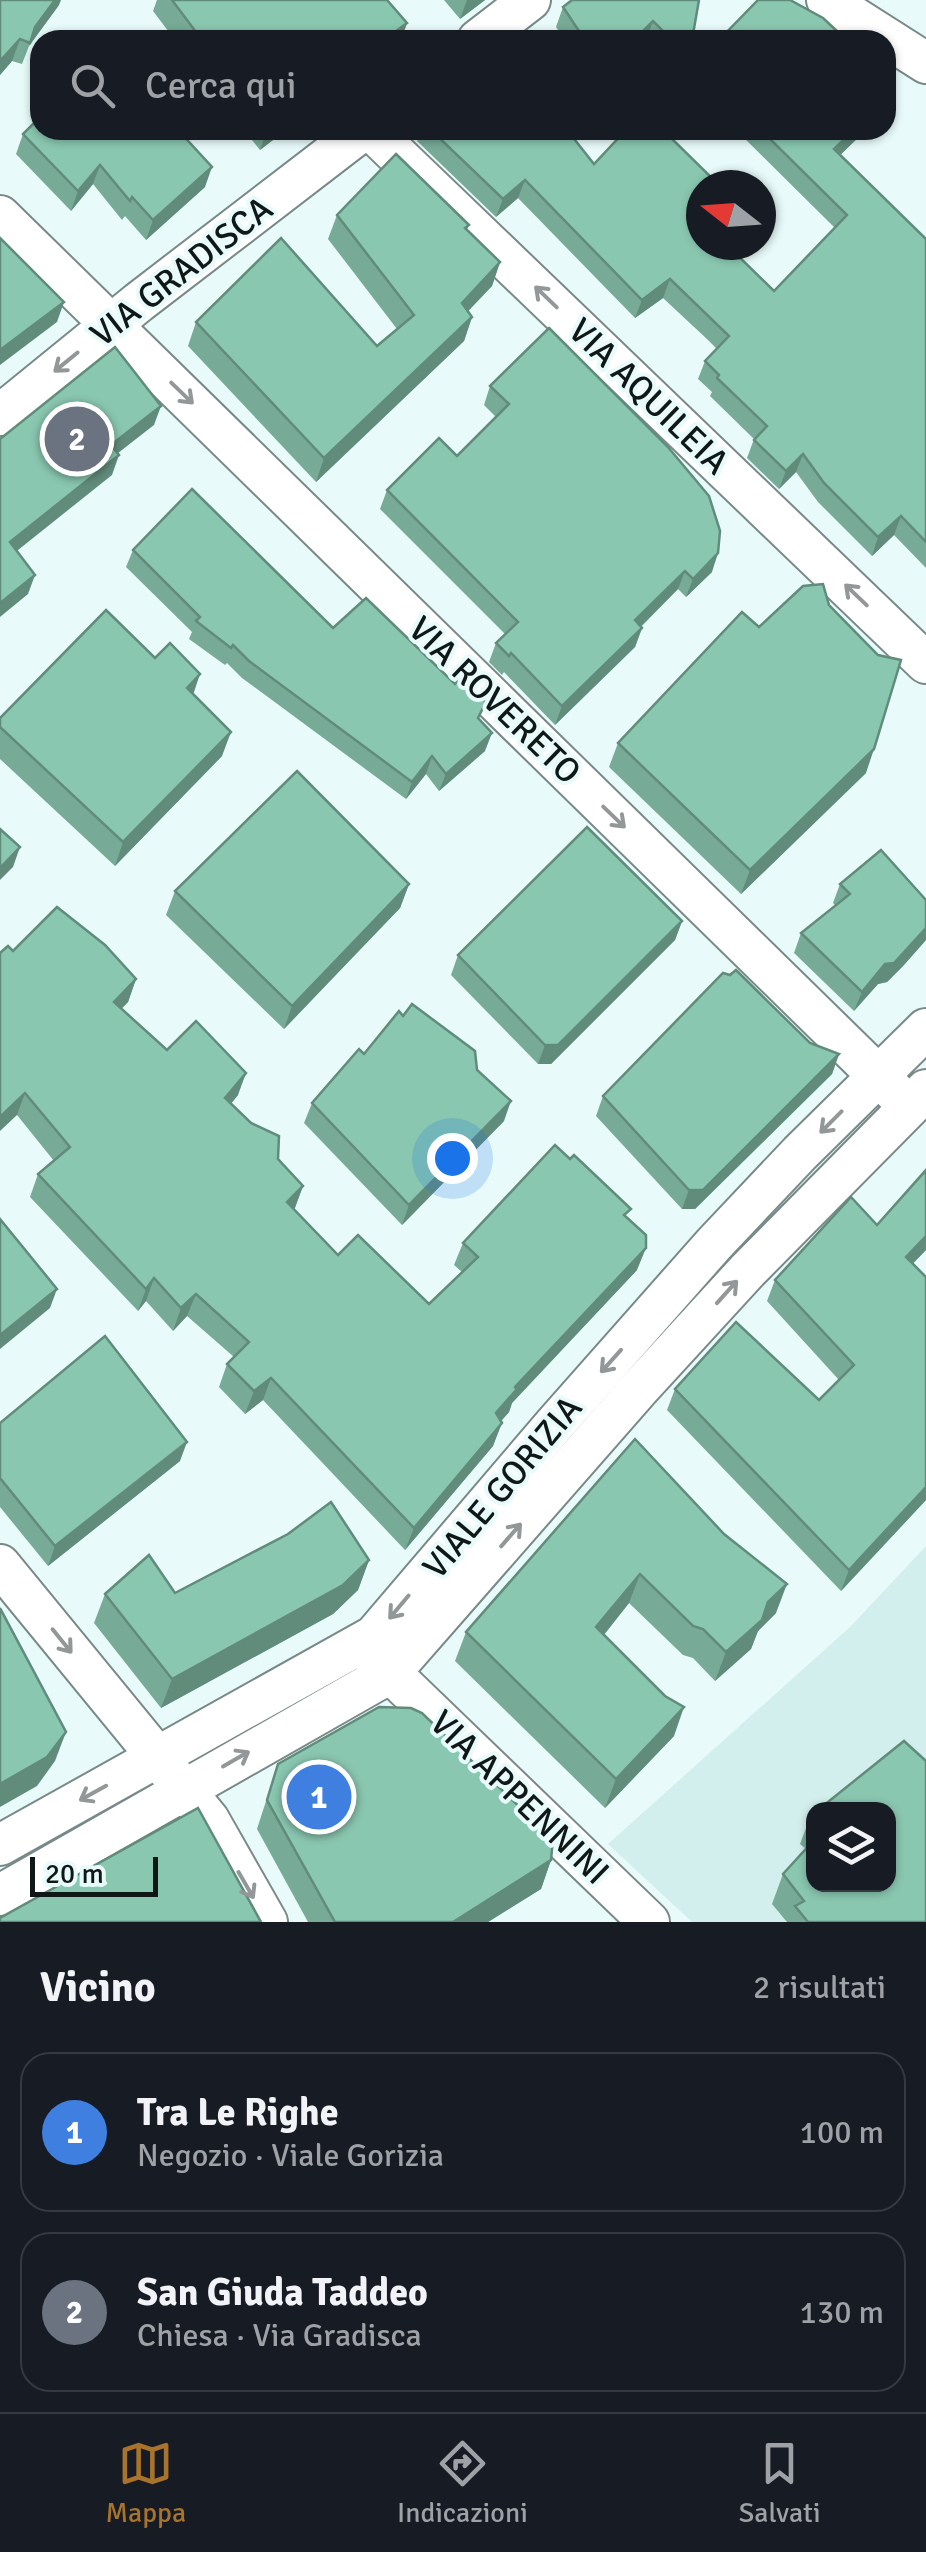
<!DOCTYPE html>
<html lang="it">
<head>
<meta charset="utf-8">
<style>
	:root { --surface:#171b24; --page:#242831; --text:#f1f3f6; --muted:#9ea1a6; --line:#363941; --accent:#a8732d }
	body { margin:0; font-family:Signika,sans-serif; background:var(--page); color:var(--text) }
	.controls { position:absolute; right:30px; bottom:30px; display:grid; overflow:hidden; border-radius:20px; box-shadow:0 2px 8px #0004 }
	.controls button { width:90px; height:90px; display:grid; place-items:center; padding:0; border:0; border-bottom:2px solid var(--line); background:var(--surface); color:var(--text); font:50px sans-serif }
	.compass { position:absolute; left:686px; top:170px; width:90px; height:90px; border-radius:50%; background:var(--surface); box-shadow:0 2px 8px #0004; rotate:287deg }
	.scale { position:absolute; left:30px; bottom:25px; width:128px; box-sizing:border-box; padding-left:10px; border:5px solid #101717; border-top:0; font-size:28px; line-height:35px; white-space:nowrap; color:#101717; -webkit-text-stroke:8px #e8fbfa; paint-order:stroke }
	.you { position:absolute; left:452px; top:1158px; width:35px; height:35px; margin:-25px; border:8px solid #fff; border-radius:50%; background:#1a73e8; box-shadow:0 0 0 15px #1a73e833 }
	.badge { display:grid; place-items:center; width:65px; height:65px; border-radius:50%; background:var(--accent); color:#fff; font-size:32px; font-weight:700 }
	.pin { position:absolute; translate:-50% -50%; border:5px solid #fff; box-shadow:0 2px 10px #0006 }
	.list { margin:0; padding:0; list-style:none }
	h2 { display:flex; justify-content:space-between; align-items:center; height:130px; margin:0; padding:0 40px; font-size:42px }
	h2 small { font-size:32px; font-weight:400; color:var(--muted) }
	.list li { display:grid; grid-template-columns:65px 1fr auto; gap:30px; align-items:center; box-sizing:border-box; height:160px; margin:0 20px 20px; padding:0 20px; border:2px solid var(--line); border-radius:30px }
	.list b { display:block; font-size:38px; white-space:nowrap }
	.list p { margin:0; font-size:32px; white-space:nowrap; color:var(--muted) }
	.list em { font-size:32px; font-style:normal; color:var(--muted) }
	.icon { flex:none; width:55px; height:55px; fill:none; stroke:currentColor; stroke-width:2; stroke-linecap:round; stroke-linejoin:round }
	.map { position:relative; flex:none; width:926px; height:1922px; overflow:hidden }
	.search { position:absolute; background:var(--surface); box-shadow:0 2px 8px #0004; left:30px; right:30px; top:30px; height:110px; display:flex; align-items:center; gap:25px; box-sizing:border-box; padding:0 35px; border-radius:30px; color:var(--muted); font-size:38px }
	.sheet { height:490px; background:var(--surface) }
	nav { display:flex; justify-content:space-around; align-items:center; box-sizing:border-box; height:140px; border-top:2px solid var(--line); background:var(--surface); font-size:28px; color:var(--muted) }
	nav a { display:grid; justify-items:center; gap:5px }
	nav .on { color:var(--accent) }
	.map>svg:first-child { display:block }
	.built { fill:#d2efee; fill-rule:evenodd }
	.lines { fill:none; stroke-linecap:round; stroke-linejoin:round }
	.street-casing { stroke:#788988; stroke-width:44 }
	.street { stroke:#fff; stroke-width:40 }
	.wall { fill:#77ab97 }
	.shaded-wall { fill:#618b7b }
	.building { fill:#8ac7b0; stroke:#618b7b; stroke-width:2.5 }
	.oneway { stroke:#939797 }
	.labels { text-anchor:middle; stroke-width:8; stroke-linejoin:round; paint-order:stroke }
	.street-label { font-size:35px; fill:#101717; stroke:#e8fbfa }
</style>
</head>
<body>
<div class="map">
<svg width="926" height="1922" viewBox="0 0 926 1922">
	<rect width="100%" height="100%" fill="#e8fbfa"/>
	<path class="built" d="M926,1546V1922H692L608,1844L850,1627ZM814,1810H888V1884H814Z"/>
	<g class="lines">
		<defs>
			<g id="street">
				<polyline points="827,0 926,63"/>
				<polyline points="478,40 530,0"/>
				<polyline points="371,130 926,663"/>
				<polyline points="0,216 909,1106"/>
				<polyline points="0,415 139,302 363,130"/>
				<polyline points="0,1565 209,1820 267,1922"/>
				<polyline points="371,1654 649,1922"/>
				<polyline points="0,1845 374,1636 554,1425 714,1244 800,1153 926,1029"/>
				<polyline points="0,1895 390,1673 637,1391 748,1270 926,1090"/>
			</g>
		</defs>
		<use href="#street" class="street-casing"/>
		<use href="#street" class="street"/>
	</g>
	<g class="wall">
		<polygon points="0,0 59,5 29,46 22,64 12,61 0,75"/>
		<polygon points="157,0 387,0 407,23 401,40 175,40 153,11"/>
		<polygon points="444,0 485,0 460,19"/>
		<polygon points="699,0 692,40 565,40 556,27 563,7"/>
		<polygon points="244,130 286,130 260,150"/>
		<polygon points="421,130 567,130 594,164 701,245 774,291 835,228 736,130 866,130 840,155 926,239 926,568 894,535 872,556 818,502 796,472 779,489 747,458 754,439 710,396 712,392 698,379 705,361 717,349 708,340 663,298 635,318 518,198 496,217 417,141"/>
		<polygon points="23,134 205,187 146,240 125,216 122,220 93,184 71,211 16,154"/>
		<polygon points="337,215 469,225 467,230 500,262 492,286 468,311 472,317 464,341 316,482 188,346 196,322 377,346 397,329 328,239"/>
		<polygon points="490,386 712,572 686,597 678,589 641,627 642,628 635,647 555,725 504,672 502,675 489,662 496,643 505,634 380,509 387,490 457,456 496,417 484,405"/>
		<polygon points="133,550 333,628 480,720 485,751 439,791 426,774 406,799 242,678 227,663 225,665 189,639 192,632 126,567"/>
		<polygon points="193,695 222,756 115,866 0,759 0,718"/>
		<polygon points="618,743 866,773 741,894 609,767"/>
		<polygon points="409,884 400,908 284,1029 166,915 175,891"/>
		<polygon points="840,884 926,900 926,940 903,966 887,982 878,984 854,1011 794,953 801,933 836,906 833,903"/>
		<polygon points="682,921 675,940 551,1064 538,1064 451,975 458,955"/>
		<polygon points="13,951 136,979 128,1002 121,1009 167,1050 238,1095 231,1104 278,1159 303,1186 294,1209 338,1255 429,1304 462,1272 454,1265 463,1243 627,1218 637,1270 512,1403 509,1412 501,1421 493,1446 405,1550 263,1400 245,1414 219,1387 227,1364 234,1357 187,1316 173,1331 146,1301 138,1311 30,1197 38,1174 54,1161 17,1115"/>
		<polygon points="730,975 810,1043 839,1054 832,1074 695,1209 682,1209 596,1116 603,1096"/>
		<polygon points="403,1016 477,1070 504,1121 402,1225 304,1123 312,1103"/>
		<polygon points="926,1170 926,1250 913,1263 926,1277 926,1500 841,1591 667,1410 675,1389 819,1400 839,1380 767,1301 775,1280 877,1225"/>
		<polygon points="0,1423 180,1461 48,1566 0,1507"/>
		<polygon points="635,1439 776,1613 758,1631 751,1649 715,1681 693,1658 683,1655 629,1603 604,1635 674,1736 605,1808 455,1661 466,1632"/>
		<polygon points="369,1560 358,1590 333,1614 161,1708 94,1623 105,1594 175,1593"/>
		<polygon points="278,1764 551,1860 541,1889 488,1922 308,1922 257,1829"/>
		<polygon points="814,1813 814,1884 926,1922 787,1922 772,1904 783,1874 806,1849 800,1844 811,1815"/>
	</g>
	<g class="shaded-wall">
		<polygon points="55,0 61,0 59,5 29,46 35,27"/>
		<polygon points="467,0 485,0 460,19"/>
		<polygon points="653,21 646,40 634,40"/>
		<polygon points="407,23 401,40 384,40"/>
		<polygon points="20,39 12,61 0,75 0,61"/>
		<polygon points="267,130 286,130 260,150"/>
		<polygon points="854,130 866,130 827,168 834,149"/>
		<polygon points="100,165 93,184 71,211 78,191"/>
		<polygon points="212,167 205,187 146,240 153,220"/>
		<polygon points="525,180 518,198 496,217 503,199"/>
		<polygon points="500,262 492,286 453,327 462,303"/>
		<polygon points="670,279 663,298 635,318 642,300"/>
		<polygon points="64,302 57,322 0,365 0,350"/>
		<polygon points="472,317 464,341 316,482 324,458"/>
		<polygon points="161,406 154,425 104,464 111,445"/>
		<polygon points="803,454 796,472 779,489 786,471"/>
		<polygon points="119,455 112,475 3,562 10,542"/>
		<polygon points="901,516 894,535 872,556 878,537"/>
		<polygon points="718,553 712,572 686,597 693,579"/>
		<polygon points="685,571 678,589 628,639 635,620"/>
		<polygon points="35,575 28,594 0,617 0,603"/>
		<polygon points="642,628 635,647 555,725 562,706"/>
		<polygon points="200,674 192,698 187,688"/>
		<polygon points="231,732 222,756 115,866 123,842"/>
		<polygon points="492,733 485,751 439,791 446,774"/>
		<polygon points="874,749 866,773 741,894 750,870"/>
		<polygon points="432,756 426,774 406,799 412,782"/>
		<polygon points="20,847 13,867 0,880 0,868"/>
		<polygon points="409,884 400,908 284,1029 292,1006"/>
		<polygon points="682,921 675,940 551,1064 538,1064 545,1045"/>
		<polygon points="926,928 926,940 903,966 887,982 878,984 854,1011 862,992 885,964"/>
		<polygon points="136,979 128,1002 106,1025 114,1002"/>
		<polygon points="839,1054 832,1074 695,1209 682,1209 689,1190"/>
		<polygon points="246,1073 238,1095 217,1120 225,1098"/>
		<polygon points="25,1093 17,1115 0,1131 0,1117"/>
		<polygon points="511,1101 504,1121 402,1225 409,1205"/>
		<polygon points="303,1186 295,1208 279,1224 287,1202"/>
		<polygon points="926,1236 926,1250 899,1278 906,1257"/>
		<polygon points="646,1248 637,1270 512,1403 509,1412 488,1436 496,1413 515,1387"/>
		<polygon points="154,1278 146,1301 138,1311 146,1289"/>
		<polygon points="57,1289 50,1308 0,1349 0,1335"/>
		<polygon points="196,1294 187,1316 173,1331 181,1308"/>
		<polygon points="271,1378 263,1400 245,1414 254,1391"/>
		<polygon points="502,1423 493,1446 405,1550 414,1528"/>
		<polygon points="187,1442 180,1461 48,1566 55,1546"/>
		<polygon points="926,1487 926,1500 841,1591 849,1570"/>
		<polygon points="369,1560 358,1590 333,1614 161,1708 172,1679"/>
		<polygon points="640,1574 629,1603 586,1657 596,1627"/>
		<polygon points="787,1584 776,1613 758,1631 751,1649 715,1681 726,1652 768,1602"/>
		<polygon points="684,1707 674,1736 605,1808 616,1779"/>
		<polygon points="66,1732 55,1761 37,1786 0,1807 0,1784"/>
		<polygon points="551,1860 541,1889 488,1922 453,1922"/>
	</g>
	<g class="building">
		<polygon points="0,0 55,0 35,27 30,43 20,39 0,61"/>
		<polygon points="172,0 387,0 407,23 384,40 202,40"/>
		<polygon points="572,0 699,0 692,40 672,40 653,21 634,40 585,40 563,7"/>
		<polygon points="758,0 790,0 823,18 839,33 856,40 719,40"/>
		<polygon points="886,58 893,62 886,79"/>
		<polygon points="40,117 40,130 178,130 212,167 153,220 132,197 130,201 100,165 78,191 23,134"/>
		<polygon points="431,130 567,130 594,164 626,130 663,130 719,185 701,185 701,245 727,245 774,291 847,215 761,130 854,130 834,149 926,239 926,542 901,516 878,537 824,483 803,454 786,471 754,440 767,426 717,378 719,375 705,361 729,336 670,279 642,300 525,180 503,199"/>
		<polygon points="396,154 469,225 465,228 500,262 462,303 472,317 324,458 196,322 281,238 377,346 414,315 337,215"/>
		<polygon points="0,238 64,302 0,350"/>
		<polygon points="549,328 668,447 709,496 720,531 718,553 693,579 685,571 635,620 642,628 562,706 511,653 509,656 496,643 518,622 387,490 439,438 457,456 509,404 490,386"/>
		<polygon points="115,347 161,406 111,445 119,455 10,542 35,575 0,603 0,439"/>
		<polygon points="192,489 333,628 366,598 455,684 461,677 486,702 478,718 492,733 446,774 432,756 412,782 249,661 233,645 231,648 196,621 200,617 133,550"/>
		<polygon points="823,584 829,605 878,655 901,660 874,749 750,870 618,743 742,612 759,627 803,586"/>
		<polygon points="106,610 155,658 170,643 200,674 187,688 231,732 123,842 0,727 0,718"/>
		<polygon points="297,771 409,884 292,1006 175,891"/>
		<polygon points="587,827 682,921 558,1045 545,1045 458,955"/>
		<polygon points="0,829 20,847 0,868"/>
		<polygon points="881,850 926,900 926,928 894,963 885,964 862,992 801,933 850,894 840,884"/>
		<polygon points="57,907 105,945 136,979 114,1002 167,1050 196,1021 246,1073 225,1098 251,1123 279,1136 278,1159 303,1186 287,1202 338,1255 358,1235 429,1304 478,1257 463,1243 555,1145 570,1159 574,1155 631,1209 624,1215 646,1235 646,1248 515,1387 517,1389 496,1413 502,1423 414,1528 271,1378 254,1391 227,1364 249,1342 196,1294 181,1308 154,1278 146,1289 38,1174 70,1147 25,1093 0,1117 0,953 8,946 13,951"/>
		<polygon points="736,970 810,1043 839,1054 703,1190 689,1190 603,1096 723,973 730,975"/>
		<polygon points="412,1004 475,1051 477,1070 511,1101 409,1205 312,1103 359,1049 364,1054 399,1011 403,1016"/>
		<polygon points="926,1170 926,1236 906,1257 926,1277 926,1487 849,1570 675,1389 736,1322 819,1400 854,1365 775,1280 851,1197 877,1225"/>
		<polygon points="0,1219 57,1289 0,1335"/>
		<polygon points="105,1336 187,1442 55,1546 0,1478 0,1423"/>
		<polygon points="635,1439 724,1534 787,1584 768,1602 762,1620 726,1652 703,1629 693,1626 640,1574 596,1627 665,1696 684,1707 616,1779 466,1632"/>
		<polygon points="331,1502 369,1560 343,1585 172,1679 105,1594 149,1555 175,1593 288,1534"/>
		<polygon points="0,1608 66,1732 47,1757 0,1784"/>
		<polygon points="379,1707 411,1708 422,1713 553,1839 551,1860 453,1922 335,1922 267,1800 278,1764"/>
		<polygon points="904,1741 926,1761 926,1922 808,1922 795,1906 804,1901 783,1874 814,1840 814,1884 888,1884 888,1810 818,1810"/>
		<polygon points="198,1808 261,1922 0,1922 0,1918"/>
	</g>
	<defs><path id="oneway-shaft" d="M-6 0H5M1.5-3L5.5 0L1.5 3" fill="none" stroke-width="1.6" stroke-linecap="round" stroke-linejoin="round" transform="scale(2.5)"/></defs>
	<g class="oneway">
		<use href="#oneway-shaft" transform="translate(546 297) rotate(-136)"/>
		<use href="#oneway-shaft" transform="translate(66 362) rotate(141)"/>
		<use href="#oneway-shaft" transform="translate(182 393) rotate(44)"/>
		<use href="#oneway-shaft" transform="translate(856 595) rotate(-136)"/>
		<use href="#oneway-shaft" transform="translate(614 817) rotate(44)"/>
		<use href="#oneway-shaft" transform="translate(831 1122) rotate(135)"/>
		<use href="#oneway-shaft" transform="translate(727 1292) rotate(-48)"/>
		<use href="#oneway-shaft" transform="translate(611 1361) rotate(132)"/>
		<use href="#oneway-shaft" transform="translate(511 1535) rotate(-49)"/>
		<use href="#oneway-shaft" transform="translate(399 1607) rotate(130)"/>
		<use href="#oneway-shaft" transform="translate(62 1641) rotate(51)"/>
		<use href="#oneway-shaft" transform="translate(236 1759) rotate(-30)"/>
		<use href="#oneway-shaft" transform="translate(93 1793) rotate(151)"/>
		<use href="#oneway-shaft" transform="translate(246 1885) rotate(60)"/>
	</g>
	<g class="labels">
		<g class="street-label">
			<text transform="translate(181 271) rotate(-38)" y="12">VIA GRADISCA</text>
			<text transform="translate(649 396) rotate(44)" y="12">VIA AQUILEIA</text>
			<text transform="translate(495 700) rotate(44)" y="12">VIA ROVERETO</text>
			<text transform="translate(502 1487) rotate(-50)" y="12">VIALE GORIZIA</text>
			<text transform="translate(520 1797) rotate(44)" y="12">VIA APPENNINI</text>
		</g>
	</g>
</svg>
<div class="controls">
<button><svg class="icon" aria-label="layers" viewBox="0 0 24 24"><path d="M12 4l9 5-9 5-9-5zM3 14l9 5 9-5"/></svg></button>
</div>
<svg class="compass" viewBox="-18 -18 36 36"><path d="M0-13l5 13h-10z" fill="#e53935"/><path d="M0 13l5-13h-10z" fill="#9ea1a6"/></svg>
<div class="scale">20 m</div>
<div class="you"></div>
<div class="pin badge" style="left:319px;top:1797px;background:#3f7fe0">1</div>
<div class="pin badge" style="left:77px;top:439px;background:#6b7280">2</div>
<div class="search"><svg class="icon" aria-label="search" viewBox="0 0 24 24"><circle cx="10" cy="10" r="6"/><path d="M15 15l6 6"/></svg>Cerca qui</div>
</div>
<section class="sheet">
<h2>Vicino<small>2 risultati</small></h2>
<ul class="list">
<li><span class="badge" style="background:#3f7fe0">1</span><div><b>Tra Le Righe</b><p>Negozio · Viale Gorizia</p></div><em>100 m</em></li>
<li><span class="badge" style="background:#6b7280">2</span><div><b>San Giuda Taddeo</b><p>Chiesa · Via Gradisca</p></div><em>130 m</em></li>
</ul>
</section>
<nav>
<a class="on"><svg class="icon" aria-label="map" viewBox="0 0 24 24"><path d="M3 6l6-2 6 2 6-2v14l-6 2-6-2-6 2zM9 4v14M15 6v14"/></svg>Mappa</a>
<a><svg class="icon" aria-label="directions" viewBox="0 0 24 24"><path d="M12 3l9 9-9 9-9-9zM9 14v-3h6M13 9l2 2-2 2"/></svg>Indicazioni</a>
<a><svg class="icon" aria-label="saved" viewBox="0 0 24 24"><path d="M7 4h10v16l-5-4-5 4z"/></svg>Salvati</a>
</nav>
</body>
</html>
